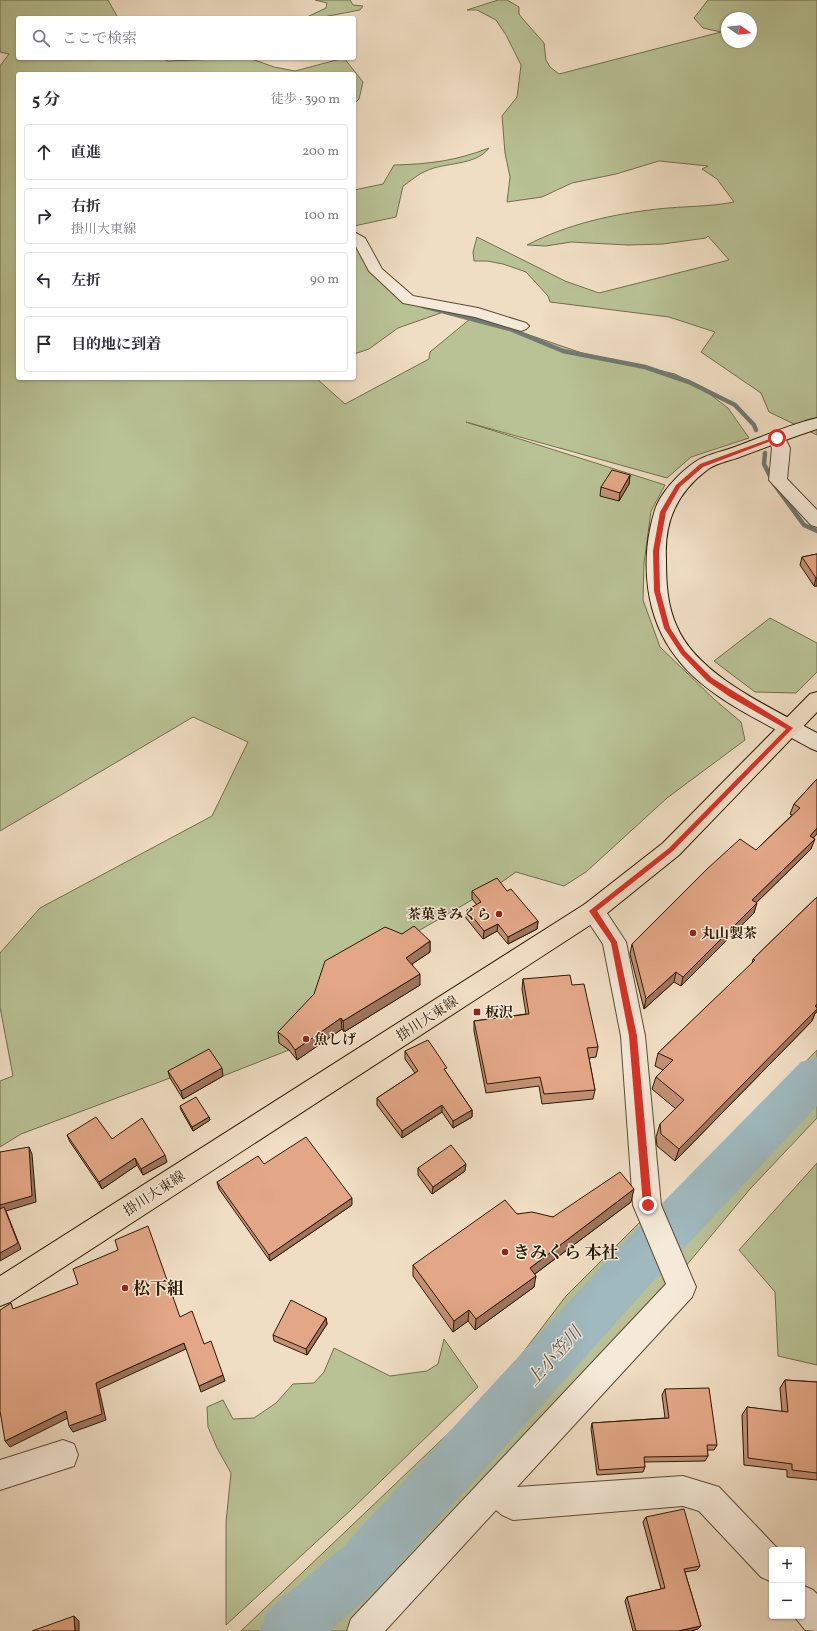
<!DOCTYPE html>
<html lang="ja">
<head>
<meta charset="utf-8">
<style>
	:root { --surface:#fff; --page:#f7f7f7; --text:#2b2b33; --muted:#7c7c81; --line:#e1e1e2 }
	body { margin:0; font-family:Vollkorn,"Noto Serif JP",serif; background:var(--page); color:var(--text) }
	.controls { position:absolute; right:12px; bottom:12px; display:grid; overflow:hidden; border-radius:4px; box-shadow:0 1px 3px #0004 }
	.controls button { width:36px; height:36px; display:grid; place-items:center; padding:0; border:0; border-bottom:1px solid var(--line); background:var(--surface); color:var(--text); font:20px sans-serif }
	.compass { position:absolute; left:721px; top:12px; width:36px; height:36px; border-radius:50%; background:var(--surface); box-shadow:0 1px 3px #0004; rotate:105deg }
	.stop { position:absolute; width:12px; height:12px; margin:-9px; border:3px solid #d93025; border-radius:50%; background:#fff }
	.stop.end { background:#d93025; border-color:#fff; box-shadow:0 1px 4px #0008 }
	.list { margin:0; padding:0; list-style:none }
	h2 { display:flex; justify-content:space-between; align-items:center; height:52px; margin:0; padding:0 16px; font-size:17px }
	h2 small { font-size:13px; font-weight:400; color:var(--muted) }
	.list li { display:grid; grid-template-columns:26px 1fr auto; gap:12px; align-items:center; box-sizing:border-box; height:56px; margin:0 8px 8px; padding:0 8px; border:1px solid var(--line); border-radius:4px }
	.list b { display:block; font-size:15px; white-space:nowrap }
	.list p { margin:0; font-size:13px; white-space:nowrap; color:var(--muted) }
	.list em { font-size:13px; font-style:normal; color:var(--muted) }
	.icon { flex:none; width:22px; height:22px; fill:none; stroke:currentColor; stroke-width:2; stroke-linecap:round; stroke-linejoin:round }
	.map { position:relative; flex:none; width:817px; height:1631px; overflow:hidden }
	.search { position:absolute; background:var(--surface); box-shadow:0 1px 3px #0004; left:16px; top:16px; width:340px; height:44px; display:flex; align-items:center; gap:10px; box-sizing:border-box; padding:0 14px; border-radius:4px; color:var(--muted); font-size:15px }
	.panel { position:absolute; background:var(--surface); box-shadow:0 1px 3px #0004; left:16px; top:72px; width:340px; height:308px; border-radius:4px }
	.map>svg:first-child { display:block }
	.green { fill:#b8c295; stroke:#726e4c; fill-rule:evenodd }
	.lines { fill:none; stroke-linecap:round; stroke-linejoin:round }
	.stream { stroke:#717973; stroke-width:4.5 }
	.river { fill:#9fb9bf; fill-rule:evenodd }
	.street-casing { stroke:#5c4a32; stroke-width:2 }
	.secondary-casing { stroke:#2b1902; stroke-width:2 }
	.primary-casing { stroke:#2b1902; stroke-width:2 }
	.street { fill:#f5ead9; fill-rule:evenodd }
	.secondary { fill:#f5ead9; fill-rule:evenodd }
	.primary { fill:#f0dec4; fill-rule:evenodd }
	.wall { fill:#c39074; stroke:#2b1902 }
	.shaded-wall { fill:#9f755e; stroke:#2b1902 }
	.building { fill:#e3a787; stroke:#2b1902 }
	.route { fill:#d93025 }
	.poi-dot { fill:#8f2418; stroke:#f5ead9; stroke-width:1.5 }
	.labels { text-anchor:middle; stroke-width:3; stroke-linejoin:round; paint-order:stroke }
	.poi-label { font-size:14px; font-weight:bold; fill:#2b1902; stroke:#f5ead9; text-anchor:start }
	.street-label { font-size:14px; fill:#2b1902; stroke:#f5ead9 }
	.near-poi-label { font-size:17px; font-weight:bold; fill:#2b1902; stroke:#f5ead9; text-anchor:start }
	.near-water-label { font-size:18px; font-style:italic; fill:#545144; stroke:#f5ead9 }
</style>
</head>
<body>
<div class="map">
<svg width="817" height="1631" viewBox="0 0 817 1631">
	<rect width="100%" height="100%" fill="#f0dec4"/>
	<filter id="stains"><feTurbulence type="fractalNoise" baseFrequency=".005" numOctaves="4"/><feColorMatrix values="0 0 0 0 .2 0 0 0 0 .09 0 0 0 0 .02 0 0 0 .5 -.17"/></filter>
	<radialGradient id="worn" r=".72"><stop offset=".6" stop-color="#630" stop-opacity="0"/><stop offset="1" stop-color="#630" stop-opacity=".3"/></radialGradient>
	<g class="green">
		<polygon points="0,0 108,0 118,18 18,18 18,58 160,58 168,61 249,58 274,67 295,71 344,58 363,82 359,99 354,104 354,74 18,74 18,378 316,378 345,404 429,359 430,352 470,319 503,326 582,353 675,374 702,388 728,408 749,438 691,457 667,478 466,422 665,485 651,511 644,563 643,600 660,647 715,700 741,722 745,740 667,798 586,872 564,886 516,872 496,886 401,941 318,995 280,1043 289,1050 223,1076 170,1078 21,1134 0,1147 0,1081 13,1076 0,1007 0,953 40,908 212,816 248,742 193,717 0,831 0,66 9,54 0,52"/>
		<polygon points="315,0 350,0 353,5 363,6 360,10 318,18 305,18 326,8 327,3"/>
		<path d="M498,0H507L519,7V14L522,18L544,43L546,60L550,67L559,74L721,32L703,28L694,18L708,0H817V435L769,412L761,393L701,352L715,332L669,317L550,302L548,296L526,272L503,264L487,261H474L473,252L477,237L565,281L599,293L729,260L708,236L706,238L663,244L628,245L571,242L546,246L527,245C568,224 613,214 658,209C684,206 710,207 734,202L717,179L702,169L708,166L659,161L616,174L572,183L542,197L507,202L510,177L505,153L502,116L517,97L521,65L506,35L496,20L477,10H467ZM727,18H751V42H727Z"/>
		<path d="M489,148C476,166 444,162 426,171C418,174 411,181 403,186L396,217L354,226V190L383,184L394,165C430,164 455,161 489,148Z"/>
		<polygon points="354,233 376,271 408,300 452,309 398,328 369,349 354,354"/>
		<polygon points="770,618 817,643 817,672 796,693 755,692 714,661"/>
		<polygon points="817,1050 817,1118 750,1189 666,1290 349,1631 241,1631 496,1388 566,1296 639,1223 680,1193"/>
		<polygon points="817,1163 817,1365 778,1356 775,1292 739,1250"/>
		<polygon points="444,1339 478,1387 352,1509 226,1625 226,1522 231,1473 217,1448 208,1427 207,1407 223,1400 233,1419 254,1418 276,1403 293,1384 314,1383 324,1372 334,1348 390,1376 427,1371 438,1364"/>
	</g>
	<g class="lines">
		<g class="stream">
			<polyline points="423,306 510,329 563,351 645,367 689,382 735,405 754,425 756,430"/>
			<polyline points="765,453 764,464 774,484 804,525 817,531"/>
		</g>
		<polygon class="river" points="817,1057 817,1106 657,1277 382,1584 330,1631 259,1631 267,1611 344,1546 623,1243 801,1062"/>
		<defs>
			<g id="street">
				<polygon points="354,232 365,238 382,269 413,296 478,308 526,323 529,326 526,329 521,331 475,317 403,303 369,271 354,243"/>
				<polygon points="777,433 783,434 790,448 787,479 817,510 817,527 811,525 769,480 772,448 768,438 771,434"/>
				<polygon points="593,902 601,904 626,942 645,1036 661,1205 696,1287 692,1297 517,1487 683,1476 719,1487 779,1550 772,1550 772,1582 761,1577 699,1511 683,1506 513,1520 502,1515 496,1510 385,1631 347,1631 351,1619 666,1284 633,1205 621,1036 603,944 581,911 585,904"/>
				<polygon points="63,1440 74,1444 78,1455 74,1466 0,1490 0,1460"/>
				<polygon points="802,1585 813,1590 817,1594 817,1631 805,1630 794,1616 802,1616"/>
			</g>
			<path id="secondary" d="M817,418V429C790,438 764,448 737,458C728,461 714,464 707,470C677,493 664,521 666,559C666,582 667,606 677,627C698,676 772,708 817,733V751L810,748C766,723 706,698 676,657C645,617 640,561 654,513C659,494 679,473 695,462C705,455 720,452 732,448C760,438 788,425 817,418Z"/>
			<polygon id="primary" points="817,692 817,712 679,855 601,918 10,1302 0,1306 0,1276 585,904 663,843 810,694"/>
		</defs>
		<use href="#street" class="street-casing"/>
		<use href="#secondary" class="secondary-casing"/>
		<use href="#primary" class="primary-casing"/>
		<use href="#street" class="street"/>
		<use href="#secondary" class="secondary"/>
		<use href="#primary" class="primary"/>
	</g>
	<g class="wall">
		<polygon points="630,475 629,484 619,501 600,496 601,487"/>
		<polygon points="817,554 817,586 814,586 800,565 802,557"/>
		<polygon points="817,779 817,834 813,838 811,849 756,903 754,913 681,986 674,982 644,1009 630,954 632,944 756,850 792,815 790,814 794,804"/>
		<polygon points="472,891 507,891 538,921 537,929 508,944 497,931 483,939 466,918 467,910 477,905 472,899"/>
		<polygon points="817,897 817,1012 815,1013 812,1021 675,1161 657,1146 656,1137 660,1124 676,1109 652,1089 656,1077 663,1070 655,1066 658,1053 752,964 753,959"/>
		<polygon points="402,934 430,941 430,952 412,964 420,985 344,1032 342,1029 297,1060 289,1050 279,1043 278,1032"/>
		<polygon points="523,979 572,985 598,1047 596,1057 589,1058 595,1090 593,1099 542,1104 539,1086 486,1093 474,1031 474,1021 526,1014 522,989"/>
		<polygon points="405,1051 446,1072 472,1110 472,1117 453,1128 442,1112 402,1138 377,1105 377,1098 415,1073 405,1059"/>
		<polygon points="168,1071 223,1076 183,1099 170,1078"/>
		<polygon points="180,1106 209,1117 210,1120 193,1131 181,1110"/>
		<polygon points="67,1135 112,1139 167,1162 143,1175 137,1165 102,1189 70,1142"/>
		<polygon points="264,1164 352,1205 270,1261 219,1189 217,1182"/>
		<polygon points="418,1168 465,1171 432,1194 418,1175"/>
		<polygon points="631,1202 535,1274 534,1287 475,1330 468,1321 453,1332 413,1276 413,1265 517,1214 553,1217"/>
		<polygon points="326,1318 327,1324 307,1355 274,1341 273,1335"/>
		<polygon points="785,1380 817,1382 817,1480 787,1477 787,1470 744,1465 742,1415 747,1407 782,1412 780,1388"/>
		<polygon points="665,1389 717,1445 714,1450 707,1450 708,1456 705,1461 644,1462 645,1467 643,1472 597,1475 591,1428 592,1423 665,1418 662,1395"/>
		<polygon points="646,1517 700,1566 697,1570 685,1572 701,1626 698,1629 691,1631 633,1631 625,1601 627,1597 661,1589 643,1522"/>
	</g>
	<g class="shaded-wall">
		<polygon points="630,475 629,484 619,501 620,493"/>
		<polygon points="816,578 817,578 817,586 814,586"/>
		<polygon points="817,828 817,834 806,846 810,836"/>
		<polygon points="815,839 811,849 749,910 752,900"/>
		<polygon points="757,903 754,913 681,986 683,977"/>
		<polygon points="538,921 537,929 508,944 508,937"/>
		<polygon points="498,924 497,931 483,939 484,931"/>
		<polygon points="430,941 430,952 406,968 406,958"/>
		<polygon points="676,972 674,982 644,1009 646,999"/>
		<polygon points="420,974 420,985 344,1032 343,1021"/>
		<polygon points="817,1004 817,1012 815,1013 812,1021 675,1161 679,1149"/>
		<polygon points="341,1018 342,1029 297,1060 295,1050"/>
		<polygon points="222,1068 223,1076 183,1099 181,1091"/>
		<polygon points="442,1105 442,1112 402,1138 402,1131"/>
		<polygon points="472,1110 472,1117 453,1128 453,1121"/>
		<polygon points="209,1117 210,1120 193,1131 192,1127"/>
		<polygon points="29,1147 32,1154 36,1202 6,1211 21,1249 0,1261 0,1205"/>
		<polygon points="165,1155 167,1162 143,1175 141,1169"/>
		<polygon points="135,1158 137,1165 102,1189 99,1182"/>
		<polygon points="466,1164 465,1171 432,1194 433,1187"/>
		<polygon points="634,1189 631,1202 528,1279 530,1268"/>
		<polygon points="352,1198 352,1205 270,1261 269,1255"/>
		<polygon points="536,1276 534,1287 475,1330 476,1319"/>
		<polygon points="469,1310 468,1321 453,1332 454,1321"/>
		<polygon points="326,1318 327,1324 307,1355 306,1349"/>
		<polygon points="184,1343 186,1349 99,1389 106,1420 73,1432 69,1426 96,1383"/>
		<polygon points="223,1375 225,1381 201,1392 199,1386"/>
		<polygon points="66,1411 70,1417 10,1447 5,1441"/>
		<polygon points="74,1616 79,1621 79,1631 75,1631"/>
		<polygon points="701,1626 698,1629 691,1631 678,1631"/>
	</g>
	<g class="building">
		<polygon points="612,470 630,475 620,493 601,487"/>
		<polygon points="817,554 817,578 816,578 802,557"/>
		<polygon points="817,779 817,828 810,836 815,839 752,900 757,903 683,977 676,972 646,999 632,944 707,869 740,839 756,850 800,808 794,804"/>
		<polygon points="497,878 507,891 511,889 538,921 508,937 498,924 484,931 467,910 481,902 472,891"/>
		<polygon points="817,897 817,1004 815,1006 817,1008 817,1009 679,1149 661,1134 660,1124 684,1100 656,1077 673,1060 658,1053 755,960 753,959"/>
		<polygon points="414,926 430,941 406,958 420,974 343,1021 341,1018 295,1050 288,1040 278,1032 314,994 325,961 385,927 402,934"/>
		<polygon points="570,975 572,985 584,984 598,1047 587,1048 595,1090 544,1094 540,1077 487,1084 474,1021 529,1014 523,979"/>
		<polygon points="428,1040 447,1068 444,1069 472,1110 453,1121 442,1105 402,1131 377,1098 418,1071 405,1051"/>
		<polygon points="209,1049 222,1068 181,1091 168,1071"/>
		<polygon points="196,1097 209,1117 192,1127 180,1106"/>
		<polygon points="96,1117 112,1139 142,1118 165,1155 141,1169 135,1158 99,1182 67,1135"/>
		<polygon points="306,1137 352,1198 269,1255 217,1182 258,1156 264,1164"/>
		<polygon points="451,1145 466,1164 433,1187 418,1168"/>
		<polygon points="29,1147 32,1196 0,1205 0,1152"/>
		<polygon points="620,1172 634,1189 530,1268 536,1276 476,1319 469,1310 454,1321 413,1265 505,1200 517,1214 532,1212 553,1217"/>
		<polygon points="4,1207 18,1243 0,1253 0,1209"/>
		<polygon points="148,1226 180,1317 192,1311 204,1344 211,1341 223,1375 199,1386 184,1343 96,1383 102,1414 69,1426 66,1411 5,1441 0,1411 0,1310 11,1303 13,1309 78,1284 73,1269 118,1250 115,1240"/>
		<polygon points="291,1300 326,1318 306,1349 273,1335"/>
		<polygon points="785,1380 817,1382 817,1473 792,1470 792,1464 748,1458 747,1407 788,1412"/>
		<polygon points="709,1388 717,1445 707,1445 708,1456 644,1457 645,1467 599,1470 592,1423 669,1418 665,1389"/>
		<polygon points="684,1509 700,1566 684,1569 701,1626 678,1631 636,1631 627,1597 665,1588 646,1517"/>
		<polygon points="74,1616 75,1631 32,1631"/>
	</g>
	<polygon class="route" points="775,437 779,438 703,467 680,487 666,512 659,551 660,591 670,628 685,651 712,678 793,728 673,851 597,911 617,942 637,1036 652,1205 648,1208 643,1205 629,1036 611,943 589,911 669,848 786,729 730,697 707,681 681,654 664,628 654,591 653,551 660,512 676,485 700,464"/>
	<g class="poi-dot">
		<circle cx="499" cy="914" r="4"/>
		<circle cx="693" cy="933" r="4"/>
		<rect x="473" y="1008" width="8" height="8" rx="2"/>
		<circle cx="306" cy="1039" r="4"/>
		<circle cx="505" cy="1252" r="4"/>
		<circle cx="125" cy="1288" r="4"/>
	</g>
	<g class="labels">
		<g class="poi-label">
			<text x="491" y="919" text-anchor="end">茶菓きみくら</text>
			<text x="701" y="938">丸山製茶</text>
			<text x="485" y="1017">板沢</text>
			<text x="314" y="1044">魚しげ</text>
		</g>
		<g class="street-label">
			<text transform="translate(427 1018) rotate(-33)" y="5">掛川大東線</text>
			<text transform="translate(154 1193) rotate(-33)" y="5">掛川大東線</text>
		</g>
		<g class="near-poi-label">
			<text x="513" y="1258">きみくら 本社</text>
			<text x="133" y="1294">松下組</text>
		</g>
		<g class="near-water-label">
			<text transform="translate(554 1356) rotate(-48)" y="6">上小笠川</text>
		</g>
	</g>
	<rect width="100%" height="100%" filter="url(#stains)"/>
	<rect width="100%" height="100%" fill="url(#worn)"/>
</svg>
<div class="controls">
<button>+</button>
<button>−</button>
</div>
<svg class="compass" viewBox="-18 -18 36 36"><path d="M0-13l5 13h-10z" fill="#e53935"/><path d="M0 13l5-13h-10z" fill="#7c7c81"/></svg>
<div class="stop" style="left:777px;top:438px"></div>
<div class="stop end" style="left:648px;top:1205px"></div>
<div class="search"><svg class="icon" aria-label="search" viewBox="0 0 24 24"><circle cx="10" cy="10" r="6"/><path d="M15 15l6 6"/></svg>ここで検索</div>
<section class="panel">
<h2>5 分<small>徒歩 · 390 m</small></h2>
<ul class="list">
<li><svg class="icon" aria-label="ahead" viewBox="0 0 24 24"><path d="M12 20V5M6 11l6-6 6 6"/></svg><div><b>直進</b></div><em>200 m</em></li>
<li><svg class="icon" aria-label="right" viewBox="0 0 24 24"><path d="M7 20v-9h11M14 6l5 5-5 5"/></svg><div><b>右折</b><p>掛川大東線</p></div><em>100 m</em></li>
<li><svg class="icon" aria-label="left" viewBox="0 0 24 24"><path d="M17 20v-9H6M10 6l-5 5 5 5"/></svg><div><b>左折</b></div><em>90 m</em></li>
<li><svg class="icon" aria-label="arrive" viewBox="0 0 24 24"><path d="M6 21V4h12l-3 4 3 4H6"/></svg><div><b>目的地に到着</b></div></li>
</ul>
</section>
</div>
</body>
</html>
